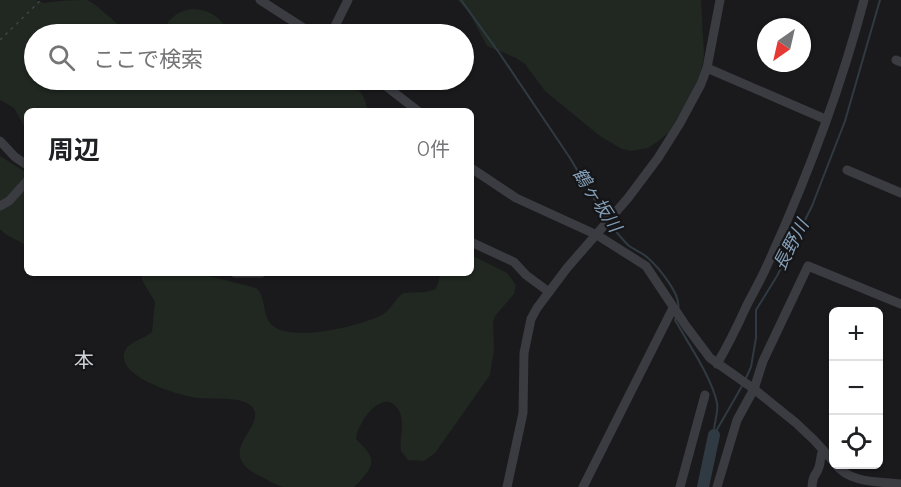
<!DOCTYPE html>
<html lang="ja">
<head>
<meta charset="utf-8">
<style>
	:root { --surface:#fff; --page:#f2f2f2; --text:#202124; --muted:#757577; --line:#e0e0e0 }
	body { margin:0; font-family:Montserrat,"Noto Sans JP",sans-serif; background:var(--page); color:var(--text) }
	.controls { position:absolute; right:18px; bottom:18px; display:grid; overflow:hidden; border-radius:9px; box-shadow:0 2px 4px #0004 }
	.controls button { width:54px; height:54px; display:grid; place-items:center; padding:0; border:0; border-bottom:2px solid var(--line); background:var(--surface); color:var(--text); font:30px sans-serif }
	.compass { position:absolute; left:757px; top:18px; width:54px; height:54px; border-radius:50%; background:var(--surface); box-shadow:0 2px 4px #0004; rotate:214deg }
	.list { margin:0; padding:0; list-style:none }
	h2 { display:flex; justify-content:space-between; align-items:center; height:78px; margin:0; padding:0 24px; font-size:26px }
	h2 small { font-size:20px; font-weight:400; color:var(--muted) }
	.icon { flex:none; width:33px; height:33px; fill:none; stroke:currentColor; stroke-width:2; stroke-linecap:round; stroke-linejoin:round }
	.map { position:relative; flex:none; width:901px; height:487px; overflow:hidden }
	.search { position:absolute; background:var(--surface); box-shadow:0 2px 4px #0004; left:24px; top:24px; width:450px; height:66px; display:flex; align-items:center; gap:15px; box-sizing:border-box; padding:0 21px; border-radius:33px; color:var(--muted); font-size:22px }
	.panel { position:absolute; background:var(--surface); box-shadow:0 2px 4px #0004; left:24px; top:108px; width:450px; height:168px; border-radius:9px }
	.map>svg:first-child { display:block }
	.green { fill:#202821 }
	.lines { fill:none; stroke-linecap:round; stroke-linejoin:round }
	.stream { stroke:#303a42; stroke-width:2 }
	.river { stroke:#303a42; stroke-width:12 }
	.path { stroke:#414349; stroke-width:1.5; stroke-dasharray:3 4.5; stroke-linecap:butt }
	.minor { stroke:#3b3c42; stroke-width:9 }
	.labels { text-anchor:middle; stroke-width:4.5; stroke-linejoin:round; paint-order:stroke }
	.water-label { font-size:18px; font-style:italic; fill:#849fb7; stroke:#151518 }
	.quarter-label { font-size:20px; fill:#ced1d8; stroke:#151518 }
</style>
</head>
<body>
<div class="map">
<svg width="901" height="487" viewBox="0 0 901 487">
	<rect width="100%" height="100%" fill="#1a1a1d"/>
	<g class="green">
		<path d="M0,0H36L44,3C53,1 77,0 87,0C94,2 122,28 128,34H34V80H268C277,82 283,80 292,80C309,78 350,80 361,93C365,98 366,105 368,111H27V131L14,108L0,100Z"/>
		<polygon points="458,0 701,0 704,55 700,79 669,132 661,139 648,148 631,151 622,149 600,136 545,91 525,64 516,58 487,46 470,14"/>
		<path d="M192,9C213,10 219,18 232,34H163C166,20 177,11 192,9Z"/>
		<path d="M0,156L27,173V247C19,239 8,238 0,229Z"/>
		<path d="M471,255L507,273L516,285L514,294L495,316L493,323L494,350L490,375L435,453L424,461L408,460L401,451C399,438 406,421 398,409C383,386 357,423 356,439C360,444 366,448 369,454C377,466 362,479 354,487C332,487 307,487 285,487C277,486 268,480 260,476C209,452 273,424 250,405C238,395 209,401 192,397C176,394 111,375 126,349C132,340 145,339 152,332L155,302L142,280V273H197L256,288C267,298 262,316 272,325C292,343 358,326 380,316C390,312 394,300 403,293L426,292L436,289L441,273H471Z"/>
	</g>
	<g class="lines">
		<g class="stream">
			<polyline points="461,0 500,54 570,158 606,219"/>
			<path d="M609,223C615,230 621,238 628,245C634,250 642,252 648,258C658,267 682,295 678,309"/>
			<path d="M676,317L675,320C688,343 712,378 717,403C719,413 713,424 714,435"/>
			<polyline points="746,378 751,367 756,338 756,310 777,276 812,206 845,121 880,0"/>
			<polyline points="715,433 742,386"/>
		</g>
		<polyline class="river" points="703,487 714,435"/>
		<polyline class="path" points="0,40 41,0"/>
		<g class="minor">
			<polyline points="260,0 313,34"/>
			<polyline points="331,34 348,0"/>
			<polyline points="896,60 901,62"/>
			<polyline points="707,68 825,119"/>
			<polyline points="378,80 418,111"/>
			<polyline points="0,141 15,157 27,165"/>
			<polyline points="471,168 516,198 597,235 646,266 686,326 710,358 754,389 796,423 814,440 834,462"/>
			<polyline points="847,170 901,193"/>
			<polyline points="0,206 9,201 27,181"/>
			<polyline points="471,242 514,262 526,275 549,292"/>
			<polyline points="235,273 261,273"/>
			<path d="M717,364C728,345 737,327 746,307C752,295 759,283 765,270C804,185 840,91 864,0"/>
			<path d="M835,464C851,484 878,481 901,484"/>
			<polyline points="507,487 523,413 524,353 531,319 537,308 567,268 628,198 658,158 680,123 701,84 707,68 720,0"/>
			<polyline points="583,487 673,308"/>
			<polyline points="680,487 705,395"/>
			<polyline points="717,487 737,420 754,389 763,361 808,266 901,304"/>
			<path d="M812,487C813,472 816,477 819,467C821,461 820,456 823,450"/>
		</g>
	</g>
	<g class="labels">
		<g class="water-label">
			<text transform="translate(597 200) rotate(57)" y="6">鶴ヶ坂川</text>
			<text transform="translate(791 245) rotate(-62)" y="6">長野川</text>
		</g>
		<g class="quarter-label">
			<text x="84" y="367">本</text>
		</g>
	</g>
</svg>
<div class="controls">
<button>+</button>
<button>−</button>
<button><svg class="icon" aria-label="locate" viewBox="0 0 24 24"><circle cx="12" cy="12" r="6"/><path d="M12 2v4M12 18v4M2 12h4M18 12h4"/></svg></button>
</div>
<svg class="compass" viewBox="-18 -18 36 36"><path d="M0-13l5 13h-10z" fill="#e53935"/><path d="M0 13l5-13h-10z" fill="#757577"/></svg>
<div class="search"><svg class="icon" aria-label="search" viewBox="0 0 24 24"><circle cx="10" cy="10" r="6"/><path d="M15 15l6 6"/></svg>ここで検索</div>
<section class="panel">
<h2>周辺<small>0件</small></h2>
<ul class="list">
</ul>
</section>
</div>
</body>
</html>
